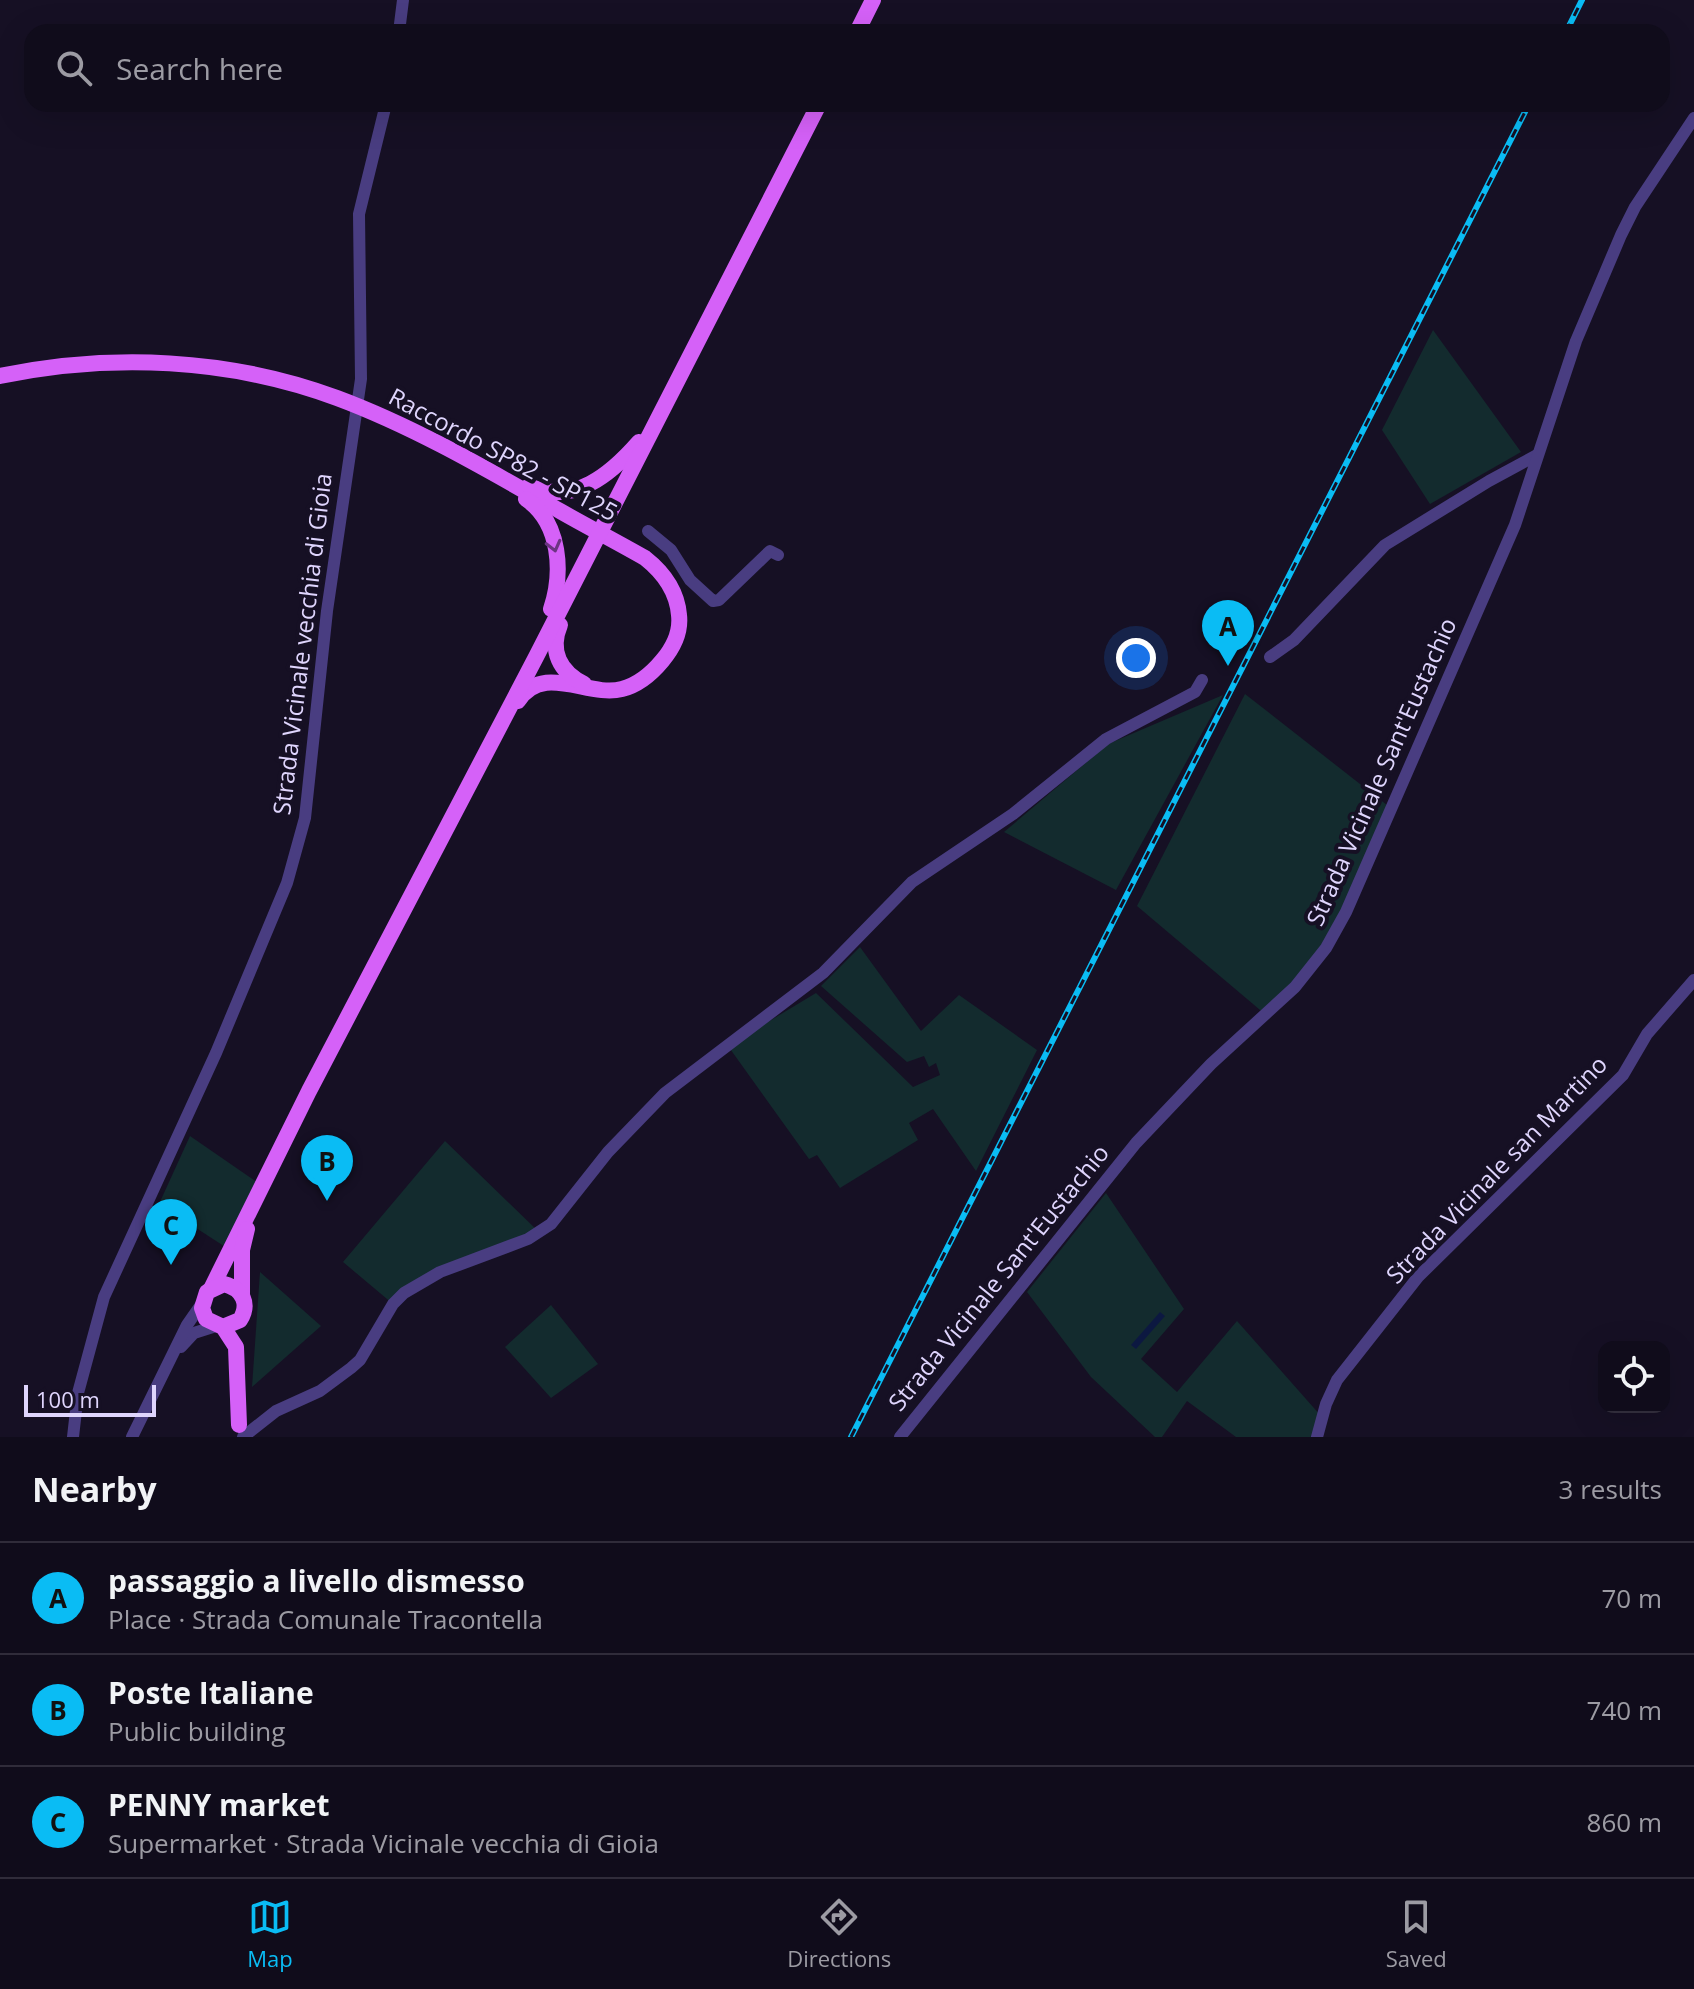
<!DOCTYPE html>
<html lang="en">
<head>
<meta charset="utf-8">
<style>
	:root { --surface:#100c1b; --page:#1e1a28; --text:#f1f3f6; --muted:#9c9ba3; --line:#302c3a; --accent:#0abcf4 }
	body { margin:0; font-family:"Open Sans",sans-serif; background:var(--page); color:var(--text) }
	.controls { position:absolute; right:24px; bottom:24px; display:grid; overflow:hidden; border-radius:16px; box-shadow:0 8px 32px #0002 }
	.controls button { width:72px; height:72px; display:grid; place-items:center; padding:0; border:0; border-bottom:2px solid var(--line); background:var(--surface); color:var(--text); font:40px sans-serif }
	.scale { position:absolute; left:24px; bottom:20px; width:132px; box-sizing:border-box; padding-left:8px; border:4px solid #dfd5fd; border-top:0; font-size:22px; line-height:28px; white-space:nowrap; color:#dfd5fd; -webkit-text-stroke:6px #161024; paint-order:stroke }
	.you { position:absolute; left:1136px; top:658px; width:28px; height:28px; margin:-20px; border:6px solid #fff; border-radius:50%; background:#1a73e8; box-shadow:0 0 0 12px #1a73e833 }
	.badge { display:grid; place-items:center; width:52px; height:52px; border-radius:50%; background:var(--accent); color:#111; font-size:26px; font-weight:700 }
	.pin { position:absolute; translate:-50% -66px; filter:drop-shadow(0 2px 4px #0008) }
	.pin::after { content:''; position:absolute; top:42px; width:28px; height:24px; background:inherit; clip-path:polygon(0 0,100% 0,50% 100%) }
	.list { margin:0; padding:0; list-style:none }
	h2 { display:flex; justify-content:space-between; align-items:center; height:104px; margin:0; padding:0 32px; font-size:34px }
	h2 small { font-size:26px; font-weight:400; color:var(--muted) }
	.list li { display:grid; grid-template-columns:52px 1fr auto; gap:24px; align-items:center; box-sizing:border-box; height:112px; padding:0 32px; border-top:2px solid var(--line) }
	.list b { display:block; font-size:30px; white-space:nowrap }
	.list p { margin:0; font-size:26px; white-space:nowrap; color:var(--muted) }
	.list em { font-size:26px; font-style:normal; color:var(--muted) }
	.icon { flex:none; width:44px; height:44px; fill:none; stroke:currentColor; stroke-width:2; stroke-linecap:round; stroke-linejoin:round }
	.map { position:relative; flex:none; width:1694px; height:1437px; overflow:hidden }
	.search { position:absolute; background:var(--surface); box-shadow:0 8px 32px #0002; left:24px; right:24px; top:24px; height:88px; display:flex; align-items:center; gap:20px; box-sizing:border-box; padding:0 28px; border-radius:24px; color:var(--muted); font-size:30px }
	.sheet { height:440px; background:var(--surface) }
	nav { display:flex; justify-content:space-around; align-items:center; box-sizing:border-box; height:112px; border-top:2px solid var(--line); background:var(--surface); font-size:22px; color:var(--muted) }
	nav a { display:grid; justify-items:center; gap:4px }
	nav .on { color:var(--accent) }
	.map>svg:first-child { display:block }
	.green { fill:#132b2e }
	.water { fill:#0c1841 }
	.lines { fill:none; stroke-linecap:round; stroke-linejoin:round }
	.minor { stroke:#493d81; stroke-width:12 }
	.major { stroke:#d561f8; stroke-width:16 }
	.rail-casing { stroke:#0abcf4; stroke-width:6 }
	.rail { stroke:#161024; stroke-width:3; stroke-dasharray:9; stroke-linecap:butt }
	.oneway { stroke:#6c3483 }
	.labels { text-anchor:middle; stroke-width:8; stroke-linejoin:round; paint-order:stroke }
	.street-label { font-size:24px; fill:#dfd5fd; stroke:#161024 }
</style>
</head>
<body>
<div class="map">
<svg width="1694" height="1437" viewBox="0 0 1694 1437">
	<rect width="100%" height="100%" fill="#161024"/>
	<g class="green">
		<polygon points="1433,330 1521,452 1430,504 1382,430"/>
		<polygon points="1245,694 1392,809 1319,958 1266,1015 1137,906"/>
		<polygon points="1223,695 1116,890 1004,832 1108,744"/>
		<polygon points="860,947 921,1031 959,995 1037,1050 976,1171 933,1109 909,1123 918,1140 840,1188 817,1155 809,1159 728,1046 816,993 913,1087 940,1075 936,1063 929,1067 924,1056 907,1062 821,986"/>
		<polygon points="190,1136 258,1183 230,1250 159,1204"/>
		<polygon points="445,1141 540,1233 446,1270 393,1304 343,1262"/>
		<polygon points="1106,1193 1184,1309 1141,1359 1177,1392 1237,1321 1321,1416 1317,1437 1236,1437 1187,1401 1162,1437 1155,1437 1091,1377 1027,1292"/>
		<polygon points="260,1272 321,1326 252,1387"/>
		<polygon points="551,1305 598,1364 551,1398 505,1347"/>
	</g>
	<polygon class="water" points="1160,1312 1165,1316 1136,1349 1131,1345"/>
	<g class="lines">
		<g class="minor">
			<polyline points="399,32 403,0"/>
			<polyline points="648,531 671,550 690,580 713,601 719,600 770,551 778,555"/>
			<polyline points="1270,657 1294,640 1385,545 1489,481 1537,455"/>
			<polyline points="181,1347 194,1333 216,1326"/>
			<polyline points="73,1437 78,1393 104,1297 216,1053 287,883 305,818 327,611 361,379 359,214 386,104"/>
			<polyline points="132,1437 187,1325 203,1302"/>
			<polyline points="243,1437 276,1411 320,1391 351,1368 360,1360 393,1304 404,1293 440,1272 528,1239 551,1224 608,1152 665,1093 823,973 912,882 1013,814 1106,739 1195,692 1202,680"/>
			<polyline points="900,1437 1136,1143 1211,1064 1295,987 1326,948 1346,912 1515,525 1576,341 1621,235 1635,207 1694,118"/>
			<polyline points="1317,1437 1326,1404 1337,1380 1418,1277 1623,1075 1647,1034 1694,980"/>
		</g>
		<g class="major">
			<polyline points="857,32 873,0"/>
			<path d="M0,376C111,353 229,358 337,398C415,427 488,470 560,511C588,527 617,542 645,558C664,573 677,591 679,615C681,632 673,648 662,661C652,673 638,685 622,689C588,698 543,662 518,701"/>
			<path d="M529,486C574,506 611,474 639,442"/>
			<path d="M526,499C561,523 563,573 551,609"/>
			<path d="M560,625C549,651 560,672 584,684"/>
			<polyline points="211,1289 309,1091 536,657 819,104"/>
			<polyline points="242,1295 242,1250 247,1229"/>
			<path d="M223,1327L240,1320C250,1304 243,1289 224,1284L207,1292L202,1308L206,1319L223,1327L236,1347L239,1425"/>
		</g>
		<defs>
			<g id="rail">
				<polyline points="1566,32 1582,0"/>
				<polyline points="851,1437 1529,104"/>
			</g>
		</defs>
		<use href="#rail" class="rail-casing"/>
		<use href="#rail" class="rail"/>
	</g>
	<defs><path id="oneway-chevron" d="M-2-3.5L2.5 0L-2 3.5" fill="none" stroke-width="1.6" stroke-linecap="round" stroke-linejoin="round" transform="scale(2)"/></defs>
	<use class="oneway" href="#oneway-chevron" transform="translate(554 546) rotate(76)"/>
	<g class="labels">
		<g class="street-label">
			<text transform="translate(503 455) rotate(28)" y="8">Raccordo SP82 - SP125</text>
			<text transform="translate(303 644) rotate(-83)" y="8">Strada Vicinale vecchia di Gioia</text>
			<text transform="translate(1382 772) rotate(-66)" y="8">Strada Vicinale Sant'Eustachio</text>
			<text transform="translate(1497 1170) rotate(-46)" y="8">Strada Vicinale san Martino</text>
			<text transform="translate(999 1278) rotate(-51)" y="8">Strada Vicinale Sant'Eustachio</text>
		</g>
	</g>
</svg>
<div class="controls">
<button><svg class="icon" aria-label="locate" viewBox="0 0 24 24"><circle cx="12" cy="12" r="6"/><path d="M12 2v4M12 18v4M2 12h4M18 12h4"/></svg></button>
</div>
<div class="scale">100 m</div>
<div class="you"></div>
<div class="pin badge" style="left:1228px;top:666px">A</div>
<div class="pin badge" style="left:327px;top:1201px">B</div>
<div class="pin badge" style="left:171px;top:1265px">C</div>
<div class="search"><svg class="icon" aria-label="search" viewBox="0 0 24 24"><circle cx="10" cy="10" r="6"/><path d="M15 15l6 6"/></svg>Search here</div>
</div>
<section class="sheet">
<h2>Nearby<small>3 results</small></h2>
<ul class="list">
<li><span class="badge">A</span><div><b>passaggio a livello dismesso</b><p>Place · Strada Comunale Tracontella</p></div><em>70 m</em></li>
<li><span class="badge">B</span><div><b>Poste Italiane</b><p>Public building</p></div><em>740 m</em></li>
<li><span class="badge">C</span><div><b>PENNY market</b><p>Supermarket · Strada Vicinale vecchia di Gioia</p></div><em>860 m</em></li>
</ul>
</section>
<nav>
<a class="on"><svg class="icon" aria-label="map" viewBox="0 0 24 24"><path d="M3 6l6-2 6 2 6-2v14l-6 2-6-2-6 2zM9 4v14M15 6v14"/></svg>Map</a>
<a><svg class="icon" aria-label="directions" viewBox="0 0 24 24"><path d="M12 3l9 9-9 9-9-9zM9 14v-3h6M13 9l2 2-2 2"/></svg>Directions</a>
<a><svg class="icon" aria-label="saved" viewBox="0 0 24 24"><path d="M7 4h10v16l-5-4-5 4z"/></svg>Saved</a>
</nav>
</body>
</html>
